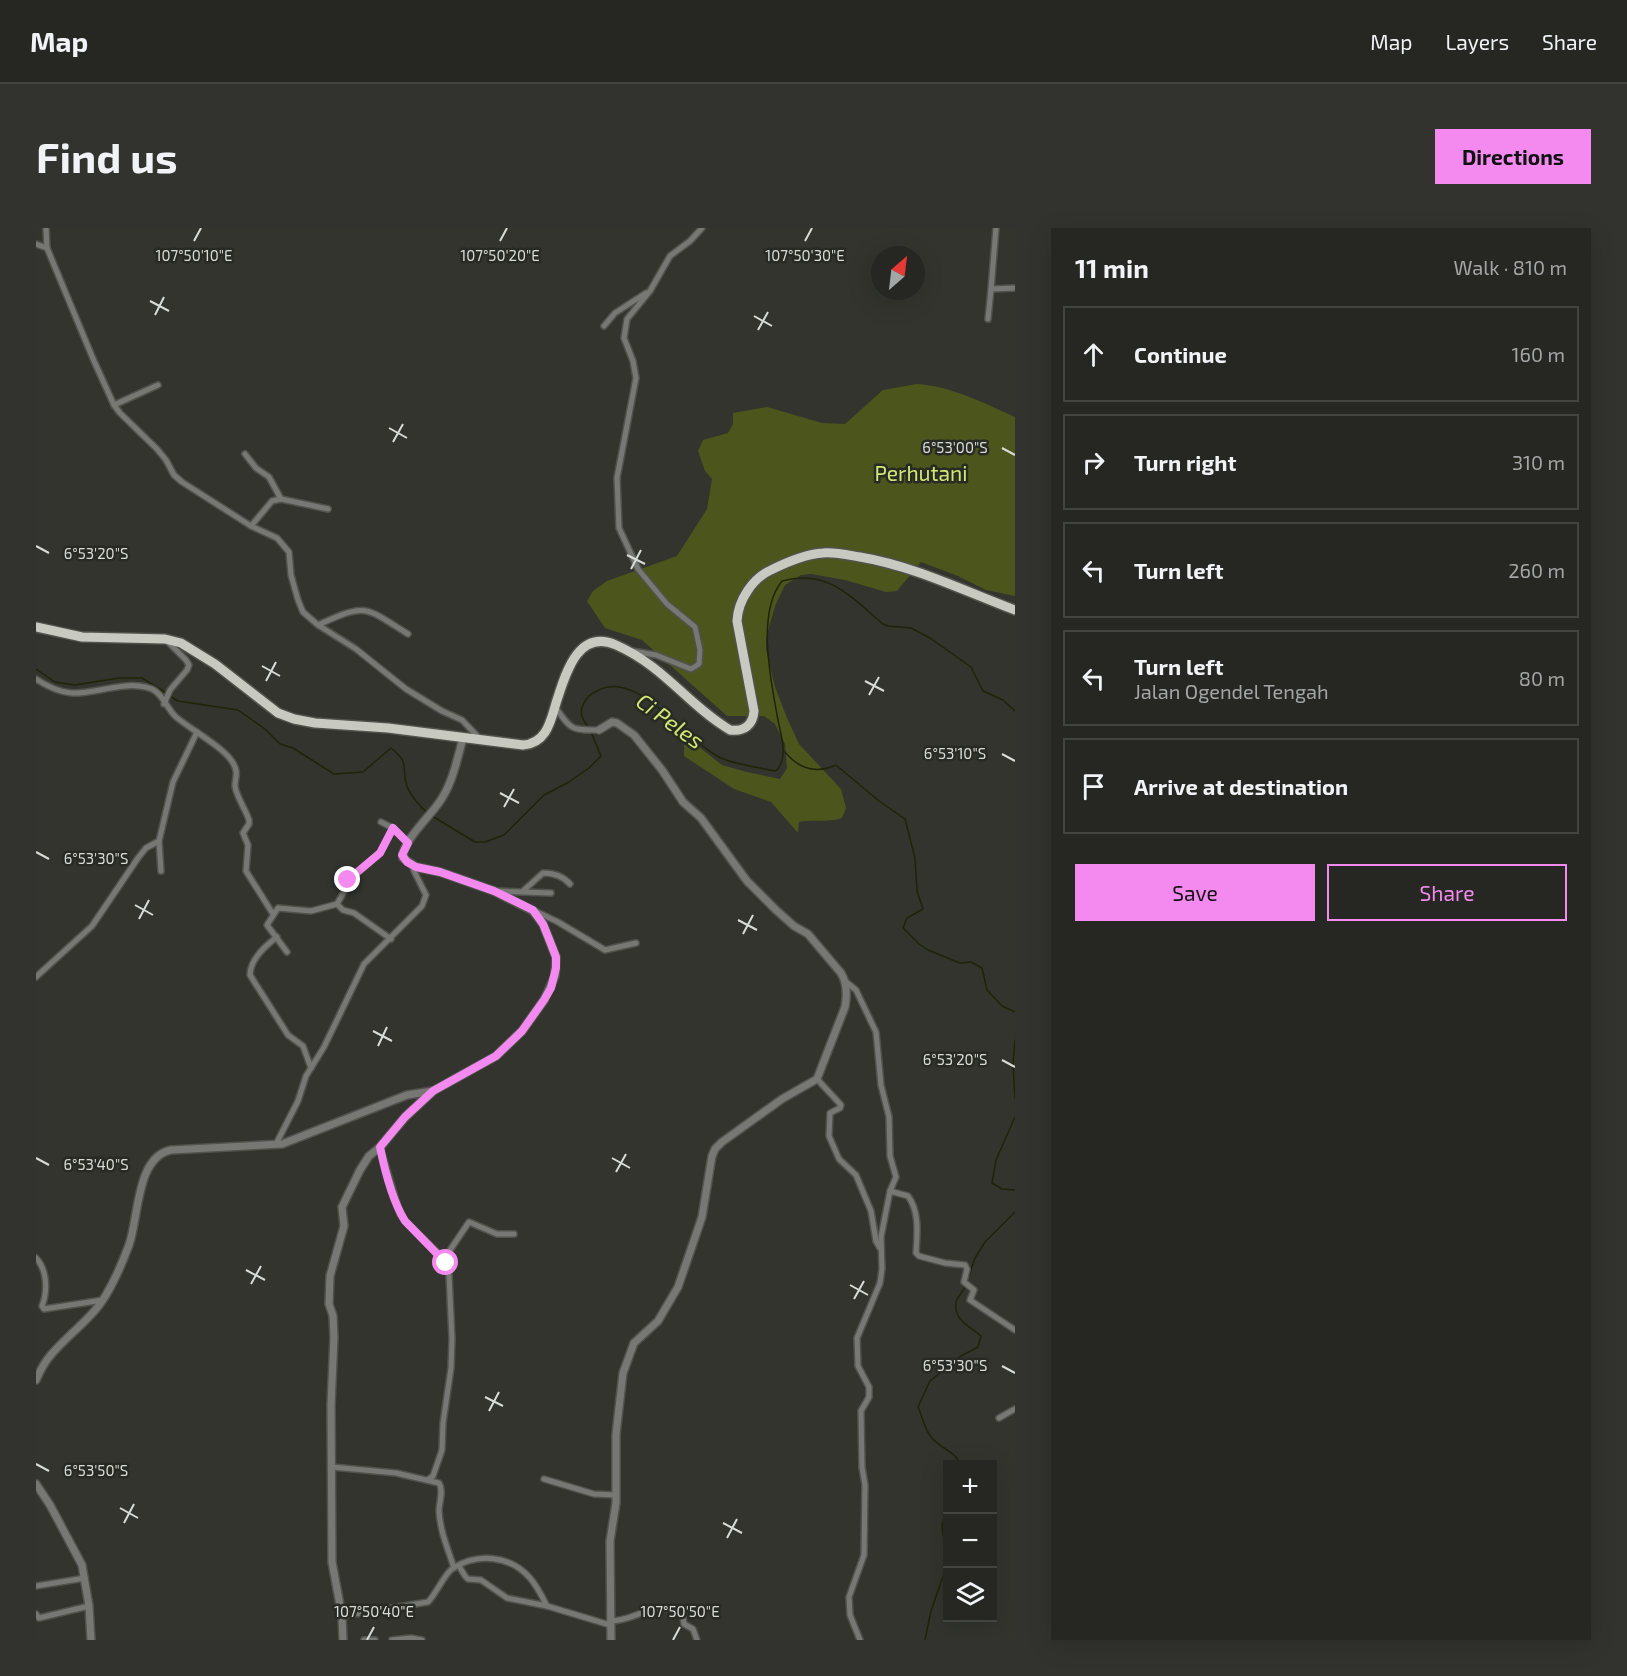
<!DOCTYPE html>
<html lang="en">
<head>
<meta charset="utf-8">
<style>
	:root { --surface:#262722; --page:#32332f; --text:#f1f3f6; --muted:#a4a5a5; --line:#424440; --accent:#f489f0 }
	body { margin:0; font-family:"Exo 2",sans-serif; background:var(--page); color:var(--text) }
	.controls { position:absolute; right:18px; bottom:18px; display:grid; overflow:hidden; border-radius:0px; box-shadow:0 6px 24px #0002 }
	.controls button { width:54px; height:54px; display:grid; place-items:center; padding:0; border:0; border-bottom:2px solid var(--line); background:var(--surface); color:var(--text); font:30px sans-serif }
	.compass { position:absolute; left:835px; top:18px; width:54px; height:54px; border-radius:50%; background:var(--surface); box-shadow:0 6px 24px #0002; rotate:28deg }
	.stop { position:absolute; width:18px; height:18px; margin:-14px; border:4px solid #f489f0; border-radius:50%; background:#fff }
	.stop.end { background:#f489f0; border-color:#fff; box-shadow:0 2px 6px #0008 }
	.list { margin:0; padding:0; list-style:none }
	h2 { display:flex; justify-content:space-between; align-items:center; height:78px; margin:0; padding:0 24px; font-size:26px }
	h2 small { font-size:20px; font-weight:400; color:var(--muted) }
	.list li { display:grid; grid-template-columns:39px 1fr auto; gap:18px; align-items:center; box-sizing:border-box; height:96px; margin:0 12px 12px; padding:0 12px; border:2px solid var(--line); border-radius:0px }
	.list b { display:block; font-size:22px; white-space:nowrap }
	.list p { margin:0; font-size:20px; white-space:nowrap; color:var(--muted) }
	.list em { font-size:20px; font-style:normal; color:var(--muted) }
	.actions { display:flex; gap:12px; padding:18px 24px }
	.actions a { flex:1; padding:14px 0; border:2px solid var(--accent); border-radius:0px; text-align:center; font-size:21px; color:var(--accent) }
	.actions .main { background:var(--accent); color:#111 }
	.icon { flex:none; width:33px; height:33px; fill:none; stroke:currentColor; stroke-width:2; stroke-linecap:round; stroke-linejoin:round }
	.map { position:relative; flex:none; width:979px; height:1412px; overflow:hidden; border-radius:0px }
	header { display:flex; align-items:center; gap:36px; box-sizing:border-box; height:84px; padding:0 30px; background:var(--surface); border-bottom:2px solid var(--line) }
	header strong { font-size:28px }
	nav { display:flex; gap:33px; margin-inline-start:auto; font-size:21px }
	.intro { display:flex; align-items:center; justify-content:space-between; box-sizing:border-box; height:144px; padding:0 36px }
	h1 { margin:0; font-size:42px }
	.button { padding:15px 27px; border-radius:0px; background:var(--accent); color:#111; font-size:21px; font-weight:700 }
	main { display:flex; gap:36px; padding:0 36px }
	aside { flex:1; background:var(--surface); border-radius:0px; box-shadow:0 6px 24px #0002 }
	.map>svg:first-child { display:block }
	.green { fill:#4c561c }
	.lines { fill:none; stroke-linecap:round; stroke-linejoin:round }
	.stream { stroke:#1f2408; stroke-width:1.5 }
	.minor-casing { stroke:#50524b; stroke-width:8 }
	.tertiary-casing { stroke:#50524b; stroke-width:10 }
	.trunk-casing { stroke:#50524b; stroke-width:12 }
	.minor { stroke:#777874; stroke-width:5 }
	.tertiary { stroke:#777874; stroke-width:7 }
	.trunk { stroke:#c8cac2; stroke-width:9 }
	.route { stroke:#f489f0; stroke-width:8 }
	.ticks { fill:none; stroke:#d9dbd6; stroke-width:2 }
	.labels { text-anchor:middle; stroke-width:5; stroke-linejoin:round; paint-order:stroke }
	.park-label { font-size:21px; fill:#d2e874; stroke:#282a23 }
	.water-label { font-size:22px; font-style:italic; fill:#d2e873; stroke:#282a23 }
	.ticks-label { font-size:15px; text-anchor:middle; fill:#d9dbd6; stroke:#282a23; stroke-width:5; stroke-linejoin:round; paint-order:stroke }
</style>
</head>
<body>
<header>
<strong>Map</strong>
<nav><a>Map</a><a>Layers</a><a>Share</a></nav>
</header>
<div class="intro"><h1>Find us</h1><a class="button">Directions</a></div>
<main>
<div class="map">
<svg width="979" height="1412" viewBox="0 0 979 1412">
	<rect width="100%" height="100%" fill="#32342d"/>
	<path class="green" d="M881,156C915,158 948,175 979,189V368L950,362L922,348L885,334L861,363L850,364L809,352L775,346L765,347L749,357L739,378L730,410V421L739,459L751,490L763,516L805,561L810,580L806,590C791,595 778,591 763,594L762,605L735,574L698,561L648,528V517L658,515L686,537L711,544L744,551L751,540L749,516L739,496L728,488H691L606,412L569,400L551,373L557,363L571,353L641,328L671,281L676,251L669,243L662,223L667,212L692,205L697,196V185L731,179L786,195L809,196L847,162Z"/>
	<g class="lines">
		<g class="stream">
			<polyline points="0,441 19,454 39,457 83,450 106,450 130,465"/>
			<path d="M134,468L142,473L202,482L229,501L244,516L257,520L298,546L327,544L355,520C376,537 364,539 371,558C374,567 385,580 392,585"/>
			<path d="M553,500C547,492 542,485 548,475C551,469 554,466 561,463C601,439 651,515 685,530C701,537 721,539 739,543L742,541C752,526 745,508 742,492C735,454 720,385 746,353C792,340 816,370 847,396L852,398L875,400L894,410L935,439L947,463L967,472L979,483"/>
			<path d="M749,524C763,541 780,546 800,537L843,573L869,591L879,630L881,663L887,681L871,690L867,700L883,716L892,722L924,735L935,734L946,740L951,762L966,778L979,784"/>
			<polyline points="396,588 439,614 449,614 468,607 508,567 533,554 553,540 565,528 555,504"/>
			<polyline points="979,812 977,836 979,870"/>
			<polyline points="979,889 960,932 956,955 966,961 979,962"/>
			<polyline points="931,1054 939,1030 949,1014 979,984"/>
			<path d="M924,1236C920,1224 904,1220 896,1210C888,1201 887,1190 882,1179L894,1153L925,1128L942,1119L945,1108C935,1099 917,1092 920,1075C920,1070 927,1064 929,1059"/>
			<polyline points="912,1279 906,1297 907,1308 912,1312"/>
			<polyline points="889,1412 895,1383 907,1348 912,1345"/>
		</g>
		<defs>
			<g id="minor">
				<polyline points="10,0 11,20 58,133 78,177 84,185 121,221 130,232 138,247 146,254 215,298 241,310 253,324 255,347 262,372 267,384 282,397 320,421 370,461 406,483 426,492 445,512"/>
				<polyline points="960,0 955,61 979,60"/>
				<polyline points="0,16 11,20"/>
				<polyline points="952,91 955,61"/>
				<polyline points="568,98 579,85 610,65"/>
				<polyline points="78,177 122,157"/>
				<polyline points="209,226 220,240 233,249 245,271"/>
				<polyline points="215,298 236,273 245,271 292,281"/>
				<path d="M282,397C332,374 328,379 372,406"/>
				<polyline points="596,423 620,427 655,441 663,436 664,422 659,399 631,376 602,341 583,300 581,250 600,150 597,133 588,110 591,91 614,63 634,28 654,13 666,0"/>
				<path d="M0,451C37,475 50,462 89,458C97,457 109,458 116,461C127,466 131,481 140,489C154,501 189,520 197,535C203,545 199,549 199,558C200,568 210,582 213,592V596L207,605L212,617L210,643L237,686"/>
				<polyline points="128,476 134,462 151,442 153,437 150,432 130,412"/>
				<path d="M519,479C536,502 534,502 563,502"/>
				<polyline points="345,594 357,600 372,615"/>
				<polyline points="125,643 123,613 137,554 161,504"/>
				<polyline points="460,663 515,665"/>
				<path d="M487,663L507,645C518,645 527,648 534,656"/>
				<polyline points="301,676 309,662 312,652 344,625 357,600"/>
				<polyline points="499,683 522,694 569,722 600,715"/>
				<path d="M241,709C229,718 214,732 214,747L252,807L267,818L275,840"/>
				<polyline points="251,724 231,697 242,680 275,683 301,676 307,682 318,685 355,711"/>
				<polyline points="0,749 56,698 102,630 110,620 123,613"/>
				<polyline points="809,753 820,762 840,804 845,857 853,889 854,928 860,949 854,963 845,1009 846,1041 844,1055 821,1110 822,1138 833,1159 833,1169 825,1183 826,1239 829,1257 828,1327 813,1369 814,1387 824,1412"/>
				<polyline points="781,851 805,877 804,880 794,885 793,908 803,931 820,947 835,983 840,1013 844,1020"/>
				<polyline points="240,916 262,873 270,848 288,819 328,736 386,678 390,667 378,643 377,638"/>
				<polyline points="344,919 364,986 369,993 408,1031 413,1047 416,1111 415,1140 407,1195 406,1222 397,1248 393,1251"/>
				<path d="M854,963L872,968C884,984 881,1007 880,1025L883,1028L909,1035L929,1037L931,1041L928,1054L938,1062L934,1072L979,1102"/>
				<path d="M0,1030C11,1041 12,1063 6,1078L8,1081L67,1072"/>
				<polyline points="408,1031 433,994 461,1006 478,1006"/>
				<polyline points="963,1190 979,1181"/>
				<path d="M296,1239L360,1245L403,1255C408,1263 403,1274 403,1283C404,1303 412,1321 418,1340"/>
				<polyline points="508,1251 558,1266 580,1267"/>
				<polyline points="423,1338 429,1348 432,1351 445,1352 471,1370 511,1378"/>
				<polyline points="0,1358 49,1350"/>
				<polyline points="0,1386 3,1390 53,1378"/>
				<path d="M306,1388L392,1374C400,1366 409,1345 417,1340C442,1325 474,1327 494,1350C501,1358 506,1368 511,1378L574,1397"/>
				<path d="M574,1393C600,1393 610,1375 642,1382L647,1389L648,1396L657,1401L661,1412"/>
				<polyline points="328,1412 339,1412"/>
				<polyline points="356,1412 375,1410 386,1412"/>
			</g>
			<g id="tertiary">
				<path d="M563,502L576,494L581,495L598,507L626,542L647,574L665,590L711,653L740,682L758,698L772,706L805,745C811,755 811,768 809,779L781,851L746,871L686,914L679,921L676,928L666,989L642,1059L622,1093L598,1115L587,1145L580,1206V1275L574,1313L575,1412"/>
				<path d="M0,1152C4,1143 8,1135 14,1128C31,1107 56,1091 70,1067C79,1052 87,1033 93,1017C103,989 100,929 135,922L246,916L371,867L397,863L460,828L486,803L508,772L519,748L520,729L507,696L497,683L458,663L404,644L380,639L367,630C365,615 393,589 402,576C416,558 421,532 427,510"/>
				<polyline points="0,1256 14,1277 46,1337 53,1378 55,1412"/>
				<polyline points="307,1412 306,1388 296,1334 295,1177 298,1109 297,1088 293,1076 294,1048 308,998 306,979 324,942 333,928 344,919 369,889 397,863"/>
			</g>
			<path id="trunk" d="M0,399L46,409L129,411L145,415L179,436L242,485L258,491L279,495L352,500L487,517C513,515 515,489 522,469C531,441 544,401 580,417C628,438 652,477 694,502C708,504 717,497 718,483L701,393C702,372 717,350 735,342C751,334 770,326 787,325C799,324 812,327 824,329C878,338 928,363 979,382"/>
		</defs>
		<use href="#minor" class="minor-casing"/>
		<use href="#tertiary" class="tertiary-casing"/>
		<use href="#trunk" class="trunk-casing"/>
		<use href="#minor" class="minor"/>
		<use href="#tertiary" class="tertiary"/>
		<use href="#trunk" class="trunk"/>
	</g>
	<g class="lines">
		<path class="route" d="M312,652L344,625L357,600L372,615L366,627L371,634L380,639L404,644L458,663L497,682L507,696L513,711L520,729V740L515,760L508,772L486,803L460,828L397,863L369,889L344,919C349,944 356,972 369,993L410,1035"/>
	</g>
	<path class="ticks" d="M158,13L165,0M464,13L471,0M769,13L776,0M114,73L133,83M119,87L128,69M718,88L736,98M722,102L732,84M353,200L371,210M357,214L367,196M966,220L979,227M0,318L13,325M591,327L609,336M595,341L605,322M226,438L244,448M230,453L240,434M829,453L848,463M833,467L843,449M966,526L979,533M464,565L483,575M468,579L478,561M0,624L13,631M99,677L117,687M103,691L113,672M702,692L721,702M707,706L717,687M337,803L356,813M342,818L351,799M966,832L979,839M0,930L13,937M576,930L594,940M580,944L590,926M210,1042L229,1052M215,1056L225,1038M814,1057L832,1067M818,1071L828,1053M966,1138L979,1145M449,1169L467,1178M453,1183L463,1164M0,1236L13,1243M84,1280L102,1290M88,1295L98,1276M687,1295L706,1305M691,1310L701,1291M331,1412L338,1399M637,1412L644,1399"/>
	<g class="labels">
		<g class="park-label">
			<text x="885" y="253">Perhutani</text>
		</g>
		<g class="water-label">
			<text transform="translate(634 493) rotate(36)" y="8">Ci Peles</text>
		</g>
	</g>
	<g class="ticks-label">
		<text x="158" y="33">107°50'10"E</text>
		<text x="464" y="33">107°50'20"E</text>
		<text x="769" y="33">107°50'30"E</text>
		<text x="919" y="225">6°53'00"S</text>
		<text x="60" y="331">6°53'20"S</text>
		<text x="919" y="531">6°53'10"S</text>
		<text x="60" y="636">6°53'30"S</text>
		<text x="919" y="837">6°53'20"S</text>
		<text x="60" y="942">6°53'40"S</text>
		<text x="919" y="1143">6°53'30"S</text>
		<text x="60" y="1248">6°53'50"S</text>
		<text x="338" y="1389">107°50'40"E</text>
		<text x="644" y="1389">107°50'50"E</text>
	</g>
</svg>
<div class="controls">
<button>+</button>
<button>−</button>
<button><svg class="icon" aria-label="layers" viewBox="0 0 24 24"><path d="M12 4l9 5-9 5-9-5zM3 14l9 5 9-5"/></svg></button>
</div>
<svg class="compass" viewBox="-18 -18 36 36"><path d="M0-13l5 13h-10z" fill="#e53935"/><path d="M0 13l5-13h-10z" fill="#a4a5a5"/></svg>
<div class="stop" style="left:410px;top:1035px"></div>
<div class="stop end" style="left:312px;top:652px"></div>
</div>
<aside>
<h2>11 min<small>Walk · 810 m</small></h2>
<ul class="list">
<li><svg class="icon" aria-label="ahead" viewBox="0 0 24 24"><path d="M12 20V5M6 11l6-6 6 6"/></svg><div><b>Continue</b></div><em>160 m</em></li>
<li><svg class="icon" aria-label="right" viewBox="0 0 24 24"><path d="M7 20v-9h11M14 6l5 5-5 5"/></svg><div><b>Turn right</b></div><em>310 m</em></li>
<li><svg class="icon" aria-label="left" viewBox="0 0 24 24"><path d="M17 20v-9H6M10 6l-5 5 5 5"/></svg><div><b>Turn left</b></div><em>260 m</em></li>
<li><svg class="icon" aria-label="left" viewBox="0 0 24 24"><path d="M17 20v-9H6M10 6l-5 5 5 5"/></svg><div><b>Turn left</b><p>Jalan Ogendel Tengah</p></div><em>80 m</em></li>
<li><svg class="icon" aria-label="arrive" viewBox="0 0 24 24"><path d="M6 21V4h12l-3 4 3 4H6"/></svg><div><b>Arrive at destination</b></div></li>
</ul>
<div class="actions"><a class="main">Save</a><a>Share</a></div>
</aside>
</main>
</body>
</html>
